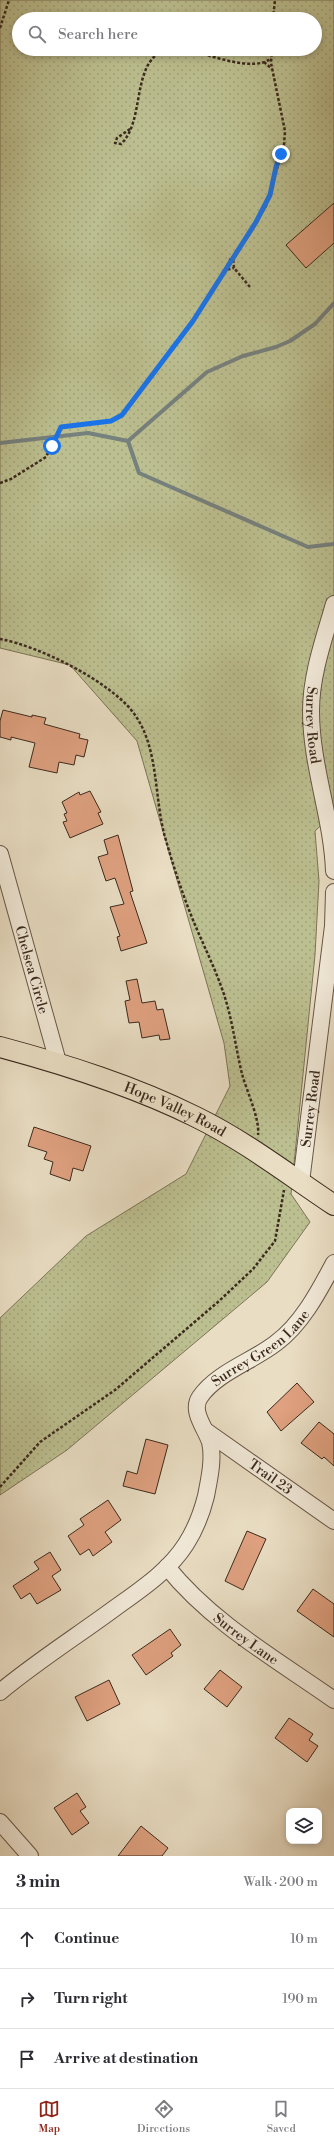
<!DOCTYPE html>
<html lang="en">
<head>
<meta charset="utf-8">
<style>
	:root { --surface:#fff; --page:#f2f2f3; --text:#2b2b33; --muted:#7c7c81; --line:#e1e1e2; --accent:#8f2418 }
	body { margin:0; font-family:"Libre Bodoni",serif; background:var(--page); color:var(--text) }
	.controls { position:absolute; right:12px; bottom:12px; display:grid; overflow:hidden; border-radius:8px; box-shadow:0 2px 6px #0003 }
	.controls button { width:36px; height:36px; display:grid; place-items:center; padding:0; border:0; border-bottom:1px solid var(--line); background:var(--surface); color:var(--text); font:20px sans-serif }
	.stop { position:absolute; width:12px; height:12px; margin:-9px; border:3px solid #1a73e8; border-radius:50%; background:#fff }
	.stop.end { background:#1a73e8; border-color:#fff; box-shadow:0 1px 4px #0008 }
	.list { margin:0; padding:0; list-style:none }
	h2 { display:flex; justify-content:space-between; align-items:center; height:52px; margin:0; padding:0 16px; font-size:17px }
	h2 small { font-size:13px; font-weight:400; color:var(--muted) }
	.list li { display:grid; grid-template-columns:26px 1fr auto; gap:12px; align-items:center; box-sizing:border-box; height:60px; padding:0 16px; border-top:1px solid var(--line) }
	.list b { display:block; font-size:15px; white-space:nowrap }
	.list em { font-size:13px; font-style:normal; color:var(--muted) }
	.icon { flex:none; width:22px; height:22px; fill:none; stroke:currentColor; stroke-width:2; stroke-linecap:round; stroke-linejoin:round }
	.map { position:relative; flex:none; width:334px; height:1856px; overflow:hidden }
	.search { position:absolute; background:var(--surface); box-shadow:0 2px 6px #0003; left:12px; right:12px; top:12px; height:44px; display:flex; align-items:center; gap:10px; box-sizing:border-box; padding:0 14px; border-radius:22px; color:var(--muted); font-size:15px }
	.sheet { height:232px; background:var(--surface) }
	nav { display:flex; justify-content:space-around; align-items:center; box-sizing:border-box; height:56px; border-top:1px solid var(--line); background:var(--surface); font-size:11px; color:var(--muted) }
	nav a { display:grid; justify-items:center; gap:2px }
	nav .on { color:var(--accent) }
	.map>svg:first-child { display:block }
	.grass { fill:url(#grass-dots); stroke:#7c7457; fill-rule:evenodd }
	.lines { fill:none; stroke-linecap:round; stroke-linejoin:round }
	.stream { stroke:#76807d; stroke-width:4 }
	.building { fill:#dfa180; stroke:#3c2a1e }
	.minor-casing { stroke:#675747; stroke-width:18 }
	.major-casing { stroke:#3c2a1e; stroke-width:22 }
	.path { stroke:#3c2a1e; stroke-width:2.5; stroke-dasharray:3 2; stroke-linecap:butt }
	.minor { stroke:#f1e9d8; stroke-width:16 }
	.major { stroke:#e9ddc3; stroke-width:20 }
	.route { stroke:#1a73e8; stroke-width:5 }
	.labels { text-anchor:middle; stroke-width:3.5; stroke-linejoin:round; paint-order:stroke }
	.street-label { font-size:14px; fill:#3c2a1e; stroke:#f1e9d8 }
</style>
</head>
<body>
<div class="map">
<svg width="334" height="1856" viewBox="0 0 334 1856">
	<defs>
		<pattern id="grass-dots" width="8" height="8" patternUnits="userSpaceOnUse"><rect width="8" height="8" fill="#bcbf90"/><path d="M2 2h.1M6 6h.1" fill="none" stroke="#a2a47c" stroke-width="1.8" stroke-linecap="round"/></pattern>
	</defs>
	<rect width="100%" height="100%" fill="#e9ddc3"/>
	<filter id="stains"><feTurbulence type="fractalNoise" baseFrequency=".005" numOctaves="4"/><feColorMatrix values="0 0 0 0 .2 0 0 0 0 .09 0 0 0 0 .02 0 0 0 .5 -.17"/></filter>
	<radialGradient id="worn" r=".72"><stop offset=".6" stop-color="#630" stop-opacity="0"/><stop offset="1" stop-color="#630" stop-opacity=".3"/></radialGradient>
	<path class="grass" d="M0,0H334V813L315,831L319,881L315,955L291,1194L310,1222L267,1282L67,1450L0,1495V1318L86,1236L186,1174L230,1086L224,1043L137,741L70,665L0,648ZM19,19H315V49H19Z"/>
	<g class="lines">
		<g class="stream">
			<polyline points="128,441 207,372 243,356 276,347 290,341 315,324 334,303"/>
			<polyline points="128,441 139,473 308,547 334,544"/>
			<polyline points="0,443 88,433 128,441"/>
		</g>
	</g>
	<g class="building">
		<polygon points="334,203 334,243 306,268 286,245"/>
		<polygon points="3,710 32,717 32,715 46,718 44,724 80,734 79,738 88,740 84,757 76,755 74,765 59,762 57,773 29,767 35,743 11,737 11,740 0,737 0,721"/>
		<polygon points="90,791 101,812 98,813 103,824 70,838 63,822 67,821 64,814 67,813 62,802 79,792 80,795"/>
		<polygon points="118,835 133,891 130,892 147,943 121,951 117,937 120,936 110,907 124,904 115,878 106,881 98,857 108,854 104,840"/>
		<polygon points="137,979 142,1003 155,1001 157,1010 163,1009 170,1039 160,1040 159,1035 142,1038 139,1022 129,1023 125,1001 130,1000 126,981"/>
		<polygon points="34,1127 91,1146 83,1171 73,1168 70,1181 50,1174 53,1162 44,1159 47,1152 28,1146"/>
		<polygon points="297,1383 314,1402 281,1431 267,1412"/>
		<polygon points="319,1422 334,1434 334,1466 324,1457 322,1459 301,1443"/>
		<polygon points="146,1439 168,1445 155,1494 123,1486 127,1471 137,1474"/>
		<polygon points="108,1500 121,1520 105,1532 112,1542 93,1556 89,1549 80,1555 68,1536 84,1525 80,1519"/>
		<polygon points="247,1531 266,1539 243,1590 225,1581"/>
		<polygon points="50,1552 61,1570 52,1576 61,1590 37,1604 30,1593 21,1599 13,1586 39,1569 34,1562"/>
		<polygon points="313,1589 334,1604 334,1637 297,1611"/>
		<polygon points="170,1629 181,1645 171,1653 173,1656 146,1675 132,1655"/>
		<polygon points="220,1670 242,1687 227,1707 204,1689"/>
		<polygon points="109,1680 120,1704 87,1721 75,1697"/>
		<polygon points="289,1718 313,1734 309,1740 318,1746 307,1762 275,1738"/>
		<polygon points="77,1793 86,1807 80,1811 89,1823 72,1835 54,1808"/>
		<polygon points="141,1826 168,1848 162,1856 118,1856"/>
	</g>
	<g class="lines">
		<defs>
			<g id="minor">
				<path id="s1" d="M334,604C324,639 311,675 311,711C311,766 332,817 334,871"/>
				<path id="s2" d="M0,854L58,1062"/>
				<path id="s3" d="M301,1182L333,926L334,892"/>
				<path id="s4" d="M206,1431L334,1521"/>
				<path id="s5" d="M167,1567C212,1623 276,1659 334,1700"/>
				<path id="s6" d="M0,1692C36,1662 77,1636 115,1608C140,1590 169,1571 186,1544C195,1530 202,1512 206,1496C209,1480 214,1459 210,1442C206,1429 190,1411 200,1397C216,1373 253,1361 276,1343C302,1324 319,1291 334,1263"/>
				<polyline points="0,1822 30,1856"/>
			</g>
			<g id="major">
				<path id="s7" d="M0,1047C67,1065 134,1086 196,1117C245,1141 289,1175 334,1205"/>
			</g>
		</defs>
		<use href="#minor" class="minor-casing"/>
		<use href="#major" class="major-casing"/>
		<g class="path">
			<polyline points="273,19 275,0"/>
			<polyline points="0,28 9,0"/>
			<path d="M189,49C207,55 256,73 271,58"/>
			<polyline points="264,62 272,69"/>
			<path d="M130,129L117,138L115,143L121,144C146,120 130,63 166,49"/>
			<polyline points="225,270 231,258"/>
			<polyline points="250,287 234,268 233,257 266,206 284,145 285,131 271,63 272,49"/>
			<polyline points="0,483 11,479 46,457 61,427 111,421 122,415 193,321 225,270 234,268"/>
			<path d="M0,639C39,646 112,682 135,715C159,749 154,798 165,837C173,865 182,893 193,920C202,942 213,964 221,986C232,1015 235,1045 242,1074C247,1092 260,1119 258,1135"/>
			<polyline points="0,1487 40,1442 115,1390 218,1302 253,1269 275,1241 284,1190"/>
		</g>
		<use href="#minor" class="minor"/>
		<use href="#major" class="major"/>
	</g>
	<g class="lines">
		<polyline class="route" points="52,446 61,427 111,421 122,415 193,321 256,222 270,195 276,167 281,154"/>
	</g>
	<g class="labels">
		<g class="street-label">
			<text dy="5" stroke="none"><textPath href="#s1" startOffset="124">Surrey Road</textPath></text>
			<text dy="5" stroke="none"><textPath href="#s2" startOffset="120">Chelsea Circle</textPath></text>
			<text dy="5" stroke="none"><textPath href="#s3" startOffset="74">Surrey Road</textPath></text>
			<text dy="5" stroke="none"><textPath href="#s7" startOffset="186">Hope Valley Road</textPath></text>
			<text dy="5" stroke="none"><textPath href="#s6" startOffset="472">Surrey Green Lane</textPath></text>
			<text dy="5" stroke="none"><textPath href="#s4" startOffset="79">Trail 23</textPath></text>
			<text dy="5" stroke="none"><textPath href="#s5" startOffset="107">Surrey Lane</textPath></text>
		</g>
	</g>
	<rect width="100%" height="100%" filter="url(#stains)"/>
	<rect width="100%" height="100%" fill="url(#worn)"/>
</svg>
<div class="controls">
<button><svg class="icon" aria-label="layers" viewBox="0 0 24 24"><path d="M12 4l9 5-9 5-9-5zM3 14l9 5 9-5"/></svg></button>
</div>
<div class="stop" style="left:52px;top:446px"></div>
<div class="stop end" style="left:281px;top:154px"></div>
<div class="search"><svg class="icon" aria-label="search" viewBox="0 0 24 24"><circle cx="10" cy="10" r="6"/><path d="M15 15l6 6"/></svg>Search here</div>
</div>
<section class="sheet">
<h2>3 min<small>Walk · 200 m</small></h2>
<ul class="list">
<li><svg class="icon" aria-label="ahead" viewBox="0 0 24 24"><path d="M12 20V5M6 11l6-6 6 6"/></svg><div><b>Continue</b></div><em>10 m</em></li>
<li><svg class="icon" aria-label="right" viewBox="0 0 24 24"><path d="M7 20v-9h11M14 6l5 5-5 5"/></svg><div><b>Turn right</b></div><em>190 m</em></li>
<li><svg class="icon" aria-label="arrive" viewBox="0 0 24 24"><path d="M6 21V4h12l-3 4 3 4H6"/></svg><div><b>Arrive at destination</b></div></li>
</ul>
</section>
<nav>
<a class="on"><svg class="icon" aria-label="map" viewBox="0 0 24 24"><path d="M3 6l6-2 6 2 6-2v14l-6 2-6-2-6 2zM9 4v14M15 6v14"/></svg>Map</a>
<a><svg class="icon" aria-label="directions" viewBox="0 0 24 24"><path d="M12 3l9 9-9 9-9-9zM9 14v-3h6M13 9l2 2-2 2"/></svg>Directions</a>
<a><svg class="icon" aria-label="saved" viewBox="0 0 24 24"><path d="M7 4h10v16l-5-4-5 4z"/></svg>Saved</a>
</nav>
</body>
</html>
